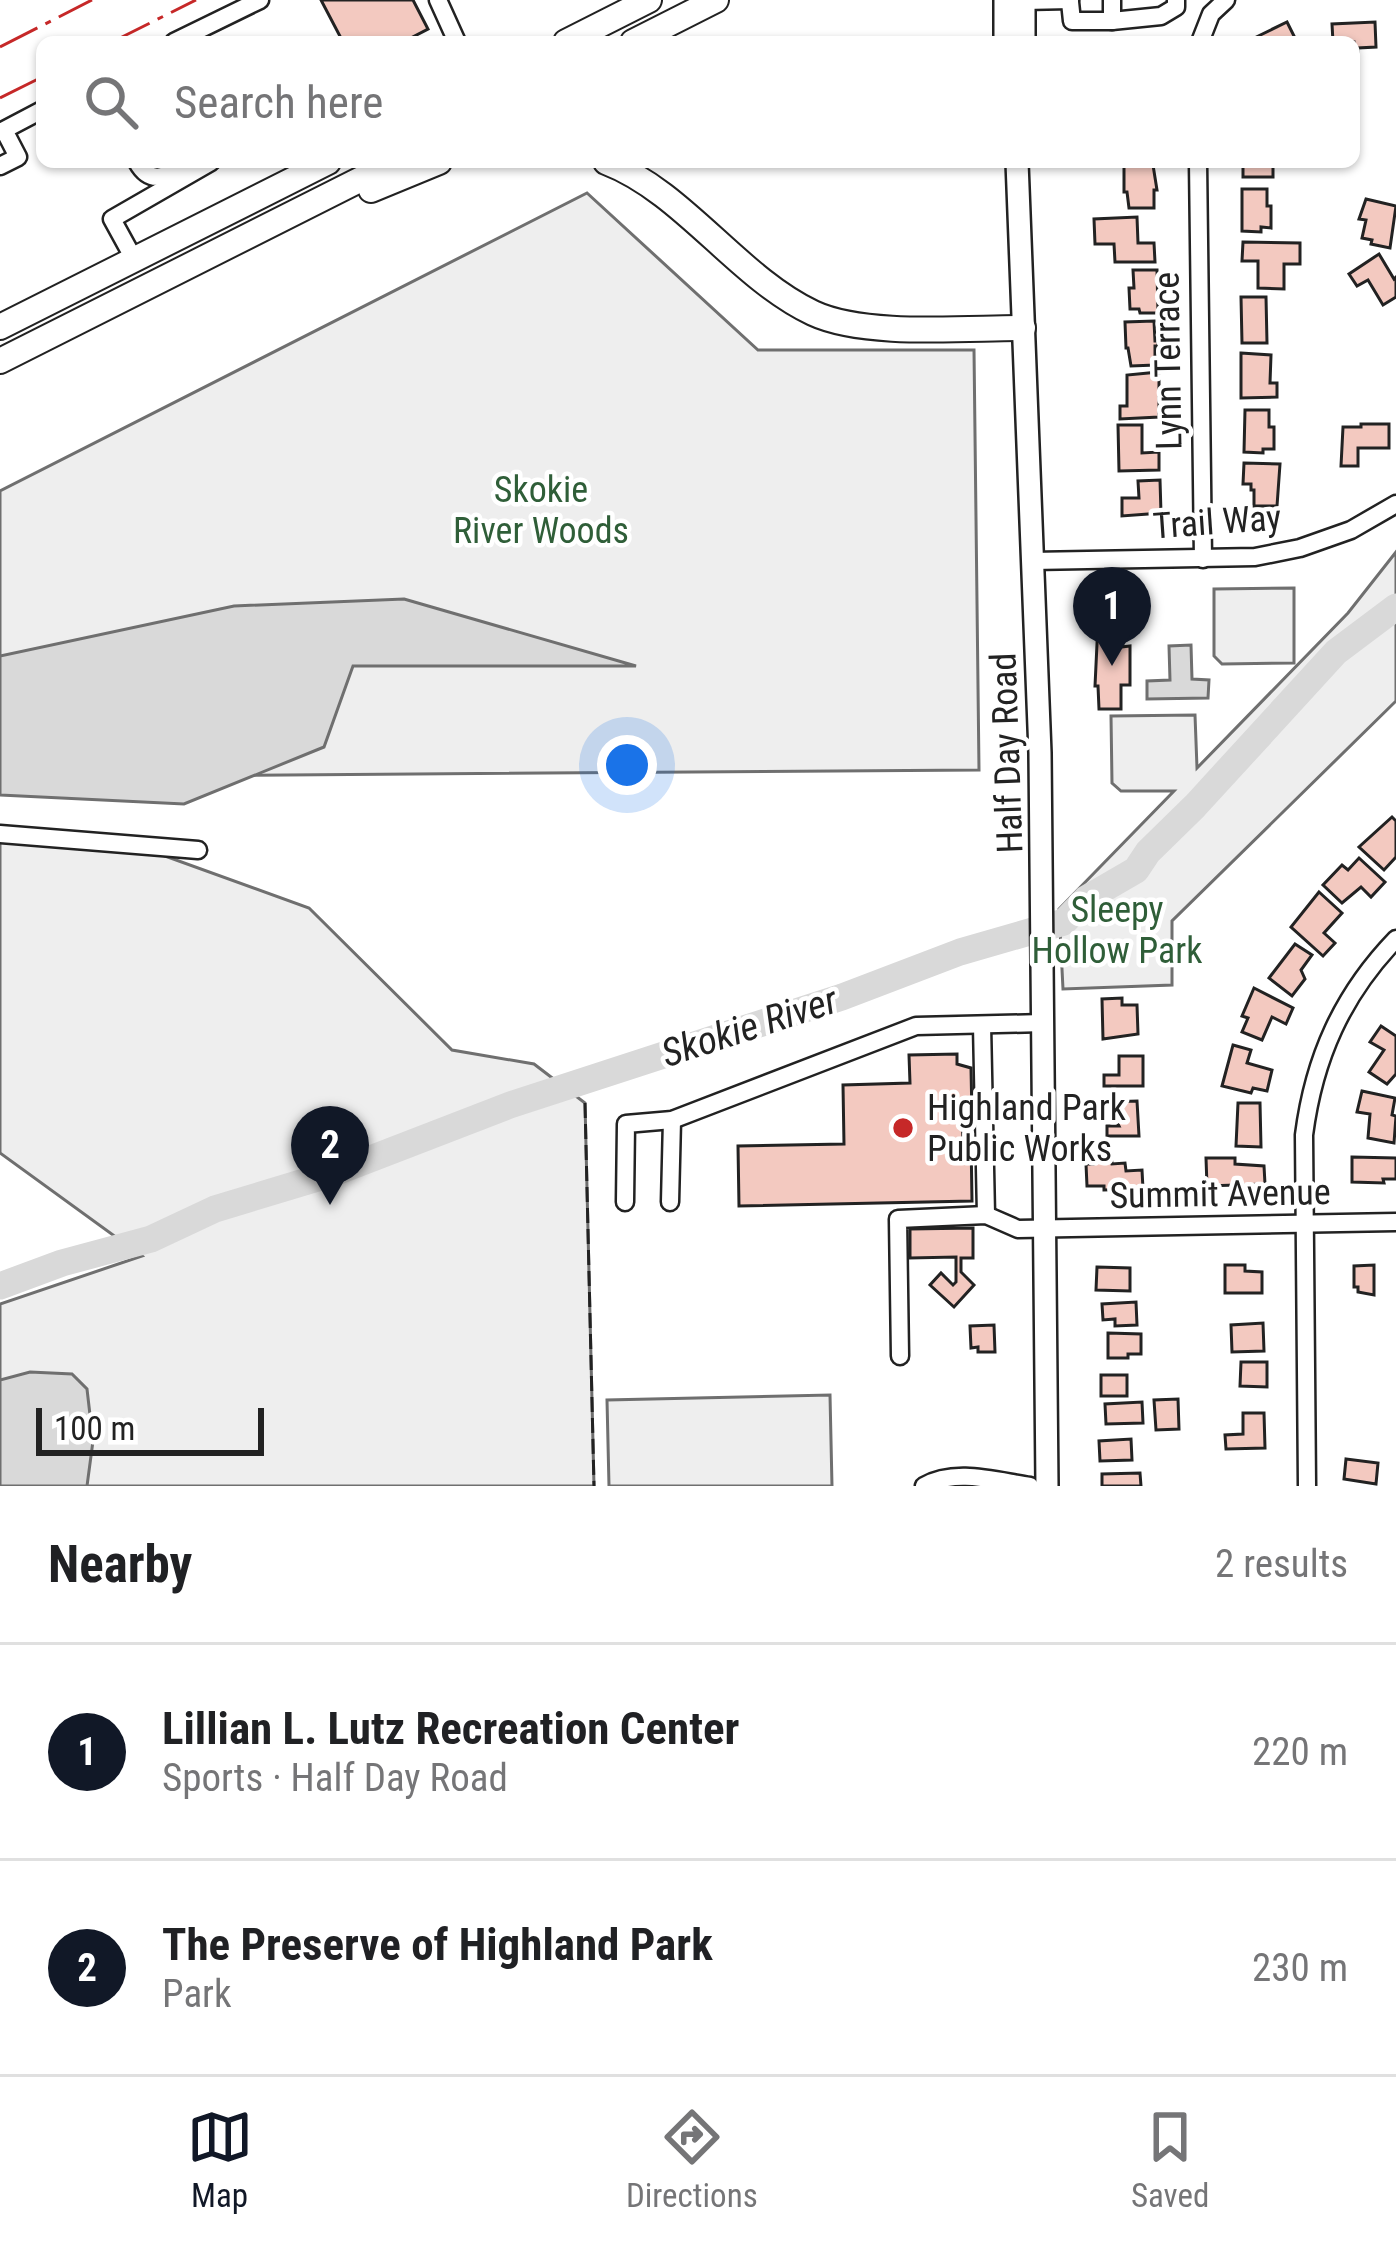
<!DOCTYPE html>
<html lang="en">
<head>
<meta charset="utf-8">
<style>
	:root { --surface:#fff; --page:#f6f6f6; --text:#202124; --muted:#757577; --line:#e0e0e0; --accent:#111827 }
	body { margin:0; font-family:"Roboto Condensed",sans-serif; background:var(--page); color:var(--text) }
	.scale { position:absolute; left:36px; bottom:30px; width:228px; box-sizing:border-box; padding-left:12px; border:6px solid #222; border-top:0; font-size:33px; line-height:42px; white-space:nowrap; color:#222; -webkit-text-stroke:9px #fff; paint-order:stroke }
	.you { position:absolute; left:627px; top:765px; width:42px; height:42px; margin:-30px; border:9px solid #fff; border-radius:50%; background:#1a73e8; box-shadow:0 0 0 18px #1a73e833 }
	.badge { display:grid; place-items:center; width:78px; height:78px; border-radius:50%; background:var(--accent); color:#fff; font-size:39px; font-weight:700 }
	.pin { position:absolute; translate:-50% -99px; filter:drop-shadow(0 3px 6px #0008) }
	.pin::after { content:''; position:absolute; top:63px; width:42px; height:36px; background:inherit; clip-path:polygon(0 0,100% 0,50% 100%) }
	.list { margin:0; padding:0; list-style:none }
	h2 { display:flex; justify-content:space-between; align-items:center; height:156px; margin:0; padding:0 48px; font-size:51px }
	h2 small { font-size:39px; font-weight:400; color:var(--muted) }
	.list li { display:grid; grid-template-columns:78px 1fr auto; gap:36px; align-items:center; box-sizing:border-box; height:216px; padding:0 48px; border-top:3px solid var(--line) }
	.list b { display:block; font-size:45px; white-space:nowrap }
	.list p { margin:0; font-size:39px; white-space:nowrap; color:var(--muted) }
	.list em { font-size:39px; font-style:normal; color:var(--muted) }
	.icon { flex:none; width:66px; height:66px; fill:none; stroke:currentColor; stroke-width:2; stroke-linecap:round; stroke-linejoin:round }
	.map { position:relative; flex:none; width:1396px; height:1486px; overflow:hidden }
	.search { position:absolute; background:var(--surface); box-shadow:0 3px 9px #0004; left:36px; right:36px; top:36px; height:132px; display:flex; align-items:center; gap:30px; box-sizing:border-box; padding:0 42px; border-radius:18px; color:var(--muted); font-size:45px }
	.sheet { height:588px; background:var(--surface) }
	nav { display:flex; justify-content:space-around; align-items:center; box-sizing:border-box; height:168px; border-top:3px solid var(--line); background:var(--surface); font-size:33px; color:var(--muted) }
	nav a { display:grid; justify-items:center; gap:6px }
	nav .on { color:var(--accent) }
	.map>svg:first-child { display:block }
	.green { fill:#eee; stroke:#6f6f6f; stroke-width:3 }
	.water { fill:#d9d9d9; stroke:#6f6f6f; stroke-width:3 }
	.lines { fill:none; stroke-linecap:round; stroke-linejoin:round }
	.river { stroke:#d9d9d9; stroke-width:27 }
	.building { fill:#f3c9c0; stroke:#222; stroke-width:3 }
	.minor-casing { stroke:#222; stroke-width:21 }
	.major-casing { stroke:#222; stroke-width:26 }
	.highway-casing { stroke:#222; stroke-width:28 }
	.minor { stroke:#fff; stroke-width:16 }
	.major { stroke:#fff; stroke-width:21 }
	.highway { stroke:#fff; stroke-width:24 }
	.fence { stroke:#222; stroke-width:3; stroke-dasharray:15 6; stroke-linecap:butt }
	.power { stroke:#c62828; stroke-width:3; stroke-dasharray:42 9 6 9; stroke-linecap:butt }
	.poi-dot { fill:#c62828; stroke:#fff; stroke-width:4.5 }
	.labels { text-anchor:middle; stroke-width:9; stroke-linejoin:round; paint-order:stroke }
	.street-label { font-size:36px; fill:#222; stroke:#fff }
	.park-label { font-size:36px; fill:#2f5e38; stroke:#fff }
	.poi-label { font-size:36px; fill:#222; stroke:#fff; text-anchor:start }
	.water-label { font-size:39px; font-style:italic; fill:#222; stroke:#fff }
</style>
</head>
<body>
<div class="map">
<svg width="1396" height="1486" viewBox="0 0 1396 1486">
	<rect width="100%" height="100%" fill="#fff"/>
	<g class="green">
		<polygon points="587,193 758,350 974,350 979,770 0,777 0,491"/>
		<polygon points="1396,552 1396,701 1172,921 1172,985 1063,989 1059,909 1174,791 1121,791 1112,783 1111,716 1195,715 1197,768 1348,613"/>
		<polygon points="1294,588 1294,663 1222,664 1214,656 1214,589"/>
		<polygon points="0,827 129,843 309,908 452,1050 534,1064 585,1103 594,1486 0,1486 0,1304 142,1256 0,1153"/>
		<polygon points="830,1395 832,1486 609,1486 607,1400"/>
	</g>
	<g class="water">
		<polygon points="404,599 636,666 353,666 324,747 184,804 0,795 0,656 234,606"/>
		<polygon points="1191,645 1192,679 1209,680 1208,698 1147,699 1147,681 1170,680 1169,646"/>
		<polygon points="30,1372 72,1374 87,1389 93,1441 87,1486 0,1486 0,1380"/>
	</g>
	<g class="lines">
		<polyline class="river" points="0,1286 62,1263 151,1239 215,1209 334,1173 510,1105 842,997 960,952 1064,922 1086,899 1136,870 1148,852 1195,806 1336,652 1396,607"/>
	</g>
	<g class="building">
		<polygon points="321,0 413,0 428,29 403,42 343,42"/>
		<polygon points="1287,22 1297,42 1246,42"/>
		<polygon points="1375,22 1376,47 1358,48 1358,52 1354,52 1354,42 1333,42 1332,24"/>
		<rect x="1243" y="162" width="30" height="15"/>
		<polygon points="1153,165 1157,190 1154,190 1154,208 1129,208 1127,192 1124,192 1124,166"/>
		<polygon points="1242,189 1267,189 1267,206 1271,206 1271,228 1261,227 1261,232 1242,231"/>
		<polygon points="1366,199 1396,206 1390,248 1371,244 1372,240 1362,238 1366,220 1359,219"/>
		<polygon points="1137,217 1138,243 1154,243 1155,262 1115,262 1114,244 1095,244 1094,219"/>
		<polygon points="1243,242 1300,243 1300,264 1284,264 1284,289 1258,288 1258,261 1242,261"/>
		<polygon points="1379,254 1394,279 1396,277 1396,297 1383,305 1368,280 1357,286 1349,274"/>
		<polygon points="1133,270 1157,270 1158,313 1140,313 1139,309 1130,309 1129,288 1134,288"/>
		<polygon points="1241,297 1266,297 1267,343 1242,343"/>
		<polygon points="1154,321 1155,341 1158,341 1158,346 1155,346 1155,365 1131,366 1128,348 1126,348 1125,322"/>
		<polygon points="1241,353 1271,355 1270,383 1277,383 1277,397 1241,398"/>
		<polygon points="1159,372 1159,417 1120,419 1120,406 1127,406 1127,375"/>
		<polygon points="1245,410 1269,410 1269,427 1274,427 1274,449 1263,449 1263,453 1244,452"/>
		<polygon points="1361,424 1389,424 1389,448 1358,448 1358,466 1341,466 1343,427 1361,427"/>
		<polygon points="1118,425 1142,425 1142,453 1159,452 1159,470 1119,471"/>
		<polygon points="1244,463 1280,464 1277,506 1254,506 1254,490 1251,490 1251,484 1243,484"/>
		<polygon points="1160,480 1161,513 1122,516 1122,498 1139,498 1138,481"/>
		<polygon points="1098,623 1120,623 1121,647 1130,646 1130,685 1121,685 1121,709 1099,709 1098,686 1095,686"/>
		<polygon points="1392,817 1396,821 1396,857 1384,870 1359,847"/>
		<polygon points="1359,858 1385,882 1371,897 1361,887 1342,903 1323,885 1342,865 1348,870"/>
		<polygon points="1319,892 1342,913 1324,933 1335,943 1323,956 1291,927"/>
		<polygon points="1295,944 1312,955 1301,970 1305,979 1292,996 1269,978"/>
		<polygon points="1254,988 1293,1008 1286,1024 1272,1017 1262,1040 1242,1032 1248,1018 1242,1016"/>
		<polygon points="1122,998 1122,1005 1137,1005 1138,1034 1103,1039 1102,999"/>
		<polygon points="1381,1026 1396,1036 1396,1074 1387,1084 1369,1072 1384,1050 1370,1042"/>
		<polygon points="1233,1045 1251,1050 1247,1063 1272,1070 1267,1091 1253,1088 1251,1093 1222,1086"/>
		<polygon points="957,1054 957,1064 971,1068 972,1117 962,1117 963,1139 971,1139 972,1201 739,1206 738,1146 844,1144 843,1085 910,1083 909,1055"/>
		<polygon points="1119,1056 1143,1056 1143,1086 1104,1086 1104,1075 1119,1075"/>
		<polygon points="1362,1091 1395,1098 1392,1115 1396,1116 1394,1143 1368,1138 1370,1114 1357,1112"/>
		<polygon points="1137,1101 1139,1136 1107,1136 1107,1126 1119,1126 1116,1120 1107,1120 1107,1102"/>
		<polygon points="1238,1103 1260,1103 1261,1147 1236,1146"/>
		<polygon points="1111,1154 1112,1164 1125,1163 1126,1171 1142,1170 1143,1189 1104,1190 1104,1186 1087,1186 1086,1164 1093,1164 1093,1155"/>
		<polygon points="1352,1157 1396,1158 1396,1179 1383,1179 1384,1183 1352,1182"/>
		<polygon points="1206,1158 1235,1158 1235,1164 1264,1166 1265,1184 1207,1186"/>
		<polygon points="973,1228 973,1258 961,1258 961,1272 974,1285 954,1307 930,1285 941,1273 953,1285 956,1282 956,1257 910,1258 910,1229"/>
		<polygon points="1225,1265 1245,1265 1245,1271 1262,1272 1262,1293 1225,1293"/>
		<polygon points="1374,1265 1374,1295 1358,1292 1358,1287 1354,1287 1354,1266"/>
		<polygon points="1097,1267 1130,1268 1130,1291 1096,1290"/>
		<polygon points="1136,1302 1137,1325 1115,1326 1115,1319 1103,1320 1102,1304"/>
		<polygon points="1263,1323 1264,1351 1232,1352 1231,1325"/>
		<polygon points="994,1325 995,1352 978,1352 978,1347 971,1348 970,1326"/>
		<polygon points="1108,1333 1141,1334 1141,1354 1128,1354 1128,1358 1108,1358"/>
		<polygon points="1241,1362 1267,1362 1267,1387 1240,1386"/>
		<rect x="1101" y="1375" width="26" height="21"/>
		<polygon points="1178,1399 1179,1429 1156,1430 1154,1400"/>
		<polygon points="1142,1402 1143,1423 1106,1424 1105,1404"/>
		<polygon points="1243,1413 1264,1413 1265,1448 1226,1449 1225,1435 1243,1434"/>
		<polygon points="1131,1439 1132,1460 1100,1461 1099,1441"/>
		<polygon points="1346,1459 1378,1463 1376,1484 1344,1479"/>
		<polygon points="1140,1473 1141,1486 1102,1486 1102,1474"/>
	</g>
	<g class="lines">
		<defs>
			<g id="minor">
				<polyline points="438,0 457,42"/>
				<polyline points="1024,1 1070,0"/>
				<polyline points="1070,2 1072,21 1112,21 1112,0"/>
				<polyline points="1112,21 1161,16 1176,7 1176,0"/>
				<polyline points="174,42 260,0"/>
				<polyline points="1200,42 1211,14 1226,0"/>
				<path d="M137,162C152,189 170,173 192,162"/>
				<polyline points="1198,162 1203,559"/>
				<polyline points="0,166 18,157 4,130 42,110"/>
				<polyline points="134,259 112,219 211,162"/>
				<polyline points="1032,561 1255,557 1300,548 1351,530 1396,504"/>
				<polyline points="0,834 198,850"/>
				<polyline points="982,1025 986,1215"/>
				<polyline points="625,1202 626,1124 672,1120 916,1026 1043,1023"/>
				<polyline points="670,1202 672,1120"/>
				<polyline points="900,1356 898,1219 986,1215 1018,1229 1396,1222"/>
				<path d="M924,1486C955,1468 996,1481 1030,1486"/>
				<path d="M1307,1486L1304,1135C1314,1058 1342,995 1396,939"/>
			</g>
			<g id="major">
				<polyline points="1005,0 1005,42"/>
				<polyline points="1024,42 1024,0"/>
				<polyline points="1017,162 1040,753 1047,1486"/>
			</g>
			<g id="highway">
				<polyline points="566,42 649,0"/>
				<polyline points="633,42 716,0"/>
				<path d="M606,162C684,192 737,277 813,313C864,337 964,328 1023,328"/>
				<polyline points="371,190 439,162"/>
				<polyline points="0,327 328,162"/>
				<polyline points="0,361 395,162"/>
			</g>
		</defs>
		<use href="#minor" class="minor-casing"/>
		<use href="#major" class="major-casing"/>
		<use href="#highway" class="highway-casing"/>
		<use href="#minor" class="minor"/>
		<use href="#major" class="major"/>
		<use href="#highway" class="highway"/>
		<polyline class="fence" points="585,1103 594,1486"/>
		<g class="power">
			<polyline points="112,42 196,0"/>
			<polyline points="0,47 92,0"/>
			<polyline points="0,98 42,77"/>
		</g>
	</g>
	<circle class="poi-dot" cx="903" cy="1128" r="12"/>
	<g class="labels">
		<g class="street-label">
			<text transform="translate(1167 361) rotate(-91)" y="13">Lynn Terrace</text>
			<text transform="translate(1217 521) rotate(-4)" y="13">Trail Way</text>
			<text transform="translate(1006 753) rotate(-92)" y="13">Half Day Road</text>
			<text transform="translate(1220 1193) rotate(-1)" y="13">Summit Avenue</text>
		</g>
		<g class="park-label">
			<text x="541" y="502">Skokie<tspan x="541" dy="41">River Woods</tspan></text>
			<text x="1117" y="922">Sleepy<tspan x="1117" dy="41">Hollow Park</tspan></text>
		</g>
		<g class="poi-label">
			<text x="927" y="1120">Highland Park<tspan x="927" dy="41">Public Works</tspan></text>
		</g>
		<g class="water-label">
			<text transform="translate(749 1026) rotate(-18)" y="14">Skokie River</text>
		</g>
	</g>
</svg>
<div class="scale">100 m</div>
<div class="you"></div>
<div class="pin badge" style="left:1112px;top:666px">1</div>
<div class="pin badge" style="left:330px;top:1205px">2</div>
<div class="search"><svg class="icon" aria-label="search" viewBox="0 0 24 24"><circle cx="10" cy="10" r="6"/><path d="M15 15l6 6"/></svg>Search here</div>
</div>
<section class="sheet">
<h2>Nearby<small>2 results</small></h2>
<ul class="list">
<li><span class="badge">1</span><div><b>Lillian L. Lutz Recreation Center</b><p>Sports · Half Day Road</p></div><em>220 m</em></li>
<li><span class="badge">2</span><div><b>The Preserve of Highland Park</b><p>Park</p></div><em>230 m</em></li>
</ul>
</section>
<nav>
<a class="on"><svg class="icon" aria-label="map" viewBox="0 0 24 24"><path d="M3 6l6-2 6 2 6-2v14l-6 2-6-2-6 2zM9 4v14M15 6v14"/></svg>Map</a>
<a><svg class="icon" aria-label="directions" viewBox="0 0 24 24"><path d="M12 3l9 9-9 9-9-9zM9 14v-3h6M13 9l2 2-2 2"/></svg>Directions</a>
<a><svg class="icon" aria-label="saved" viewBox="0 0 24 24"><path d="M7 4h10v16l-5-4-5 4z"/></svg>Saved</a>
</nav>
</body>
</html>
